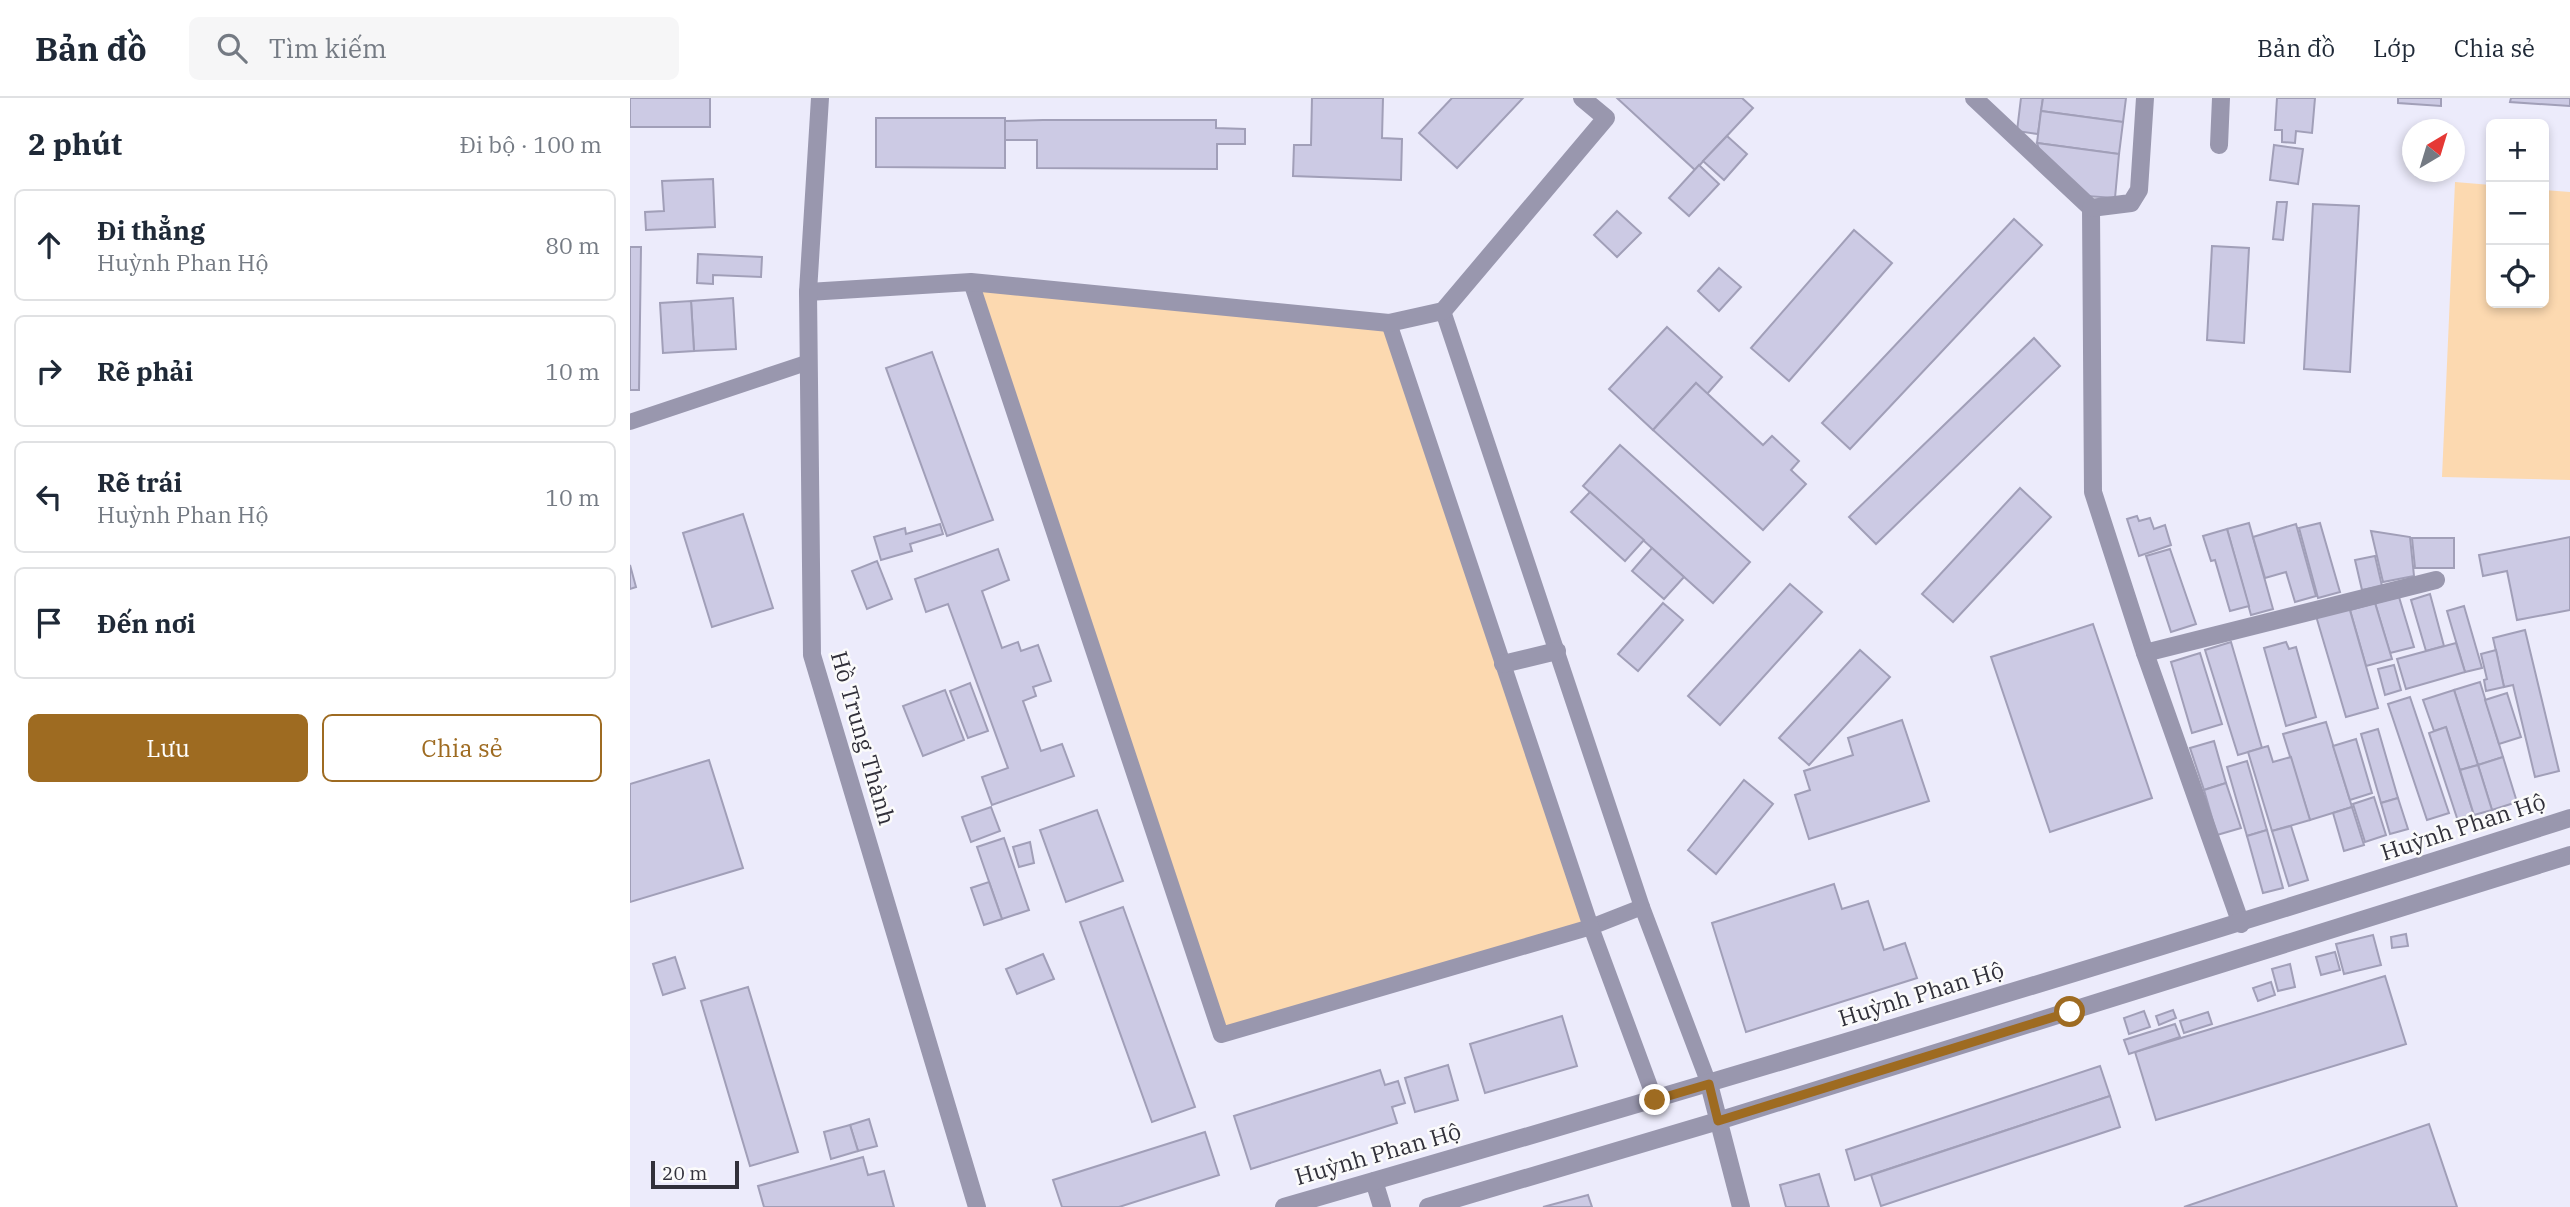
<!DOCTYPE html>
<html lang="vi">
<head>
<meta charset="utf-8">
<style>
	:root { --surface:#fff; --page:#f6f6f7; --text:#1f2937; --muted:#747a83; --line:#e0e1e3; --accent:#9e6b21 }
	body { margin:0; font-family:"IBM Plex Serif",serif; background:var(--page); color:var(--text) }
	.controls { position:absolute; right:21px; top:21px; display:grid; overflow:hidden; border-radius:10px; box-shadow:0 4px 10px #0003 }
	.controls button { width:63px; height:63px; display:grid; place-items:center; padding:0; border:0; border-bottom:2px solid var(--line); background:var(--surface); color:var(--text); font:35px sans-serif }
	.compass { position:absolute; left:1772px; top:21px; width:63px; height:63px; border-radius:50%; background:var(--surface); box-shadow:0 4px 10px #0003; rotate:38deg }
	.scale { position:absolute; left:21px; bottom:18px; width:88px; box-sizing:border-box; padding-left:7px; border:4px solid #31303a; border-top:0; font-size:19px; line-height:24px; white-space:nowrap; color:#31303a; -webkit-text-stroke:5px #fbfbfb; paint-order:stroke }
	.stop { position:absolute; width:21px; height:21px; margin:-16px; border:5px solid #9e6b21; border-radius:50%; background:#fff }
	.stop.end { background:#9e6b21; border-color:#fff; box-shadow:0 2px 7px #0008 }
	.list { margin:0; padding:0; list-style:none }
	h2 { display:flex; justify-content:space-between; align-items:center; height:91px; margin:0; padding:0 28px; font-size:30px }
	h2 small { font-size:23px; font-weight:400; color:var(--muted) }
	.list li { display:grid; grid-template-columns:46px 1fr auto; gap:21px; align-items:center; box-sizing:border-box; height:112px; margin:0 14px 14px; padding:0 14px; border:2px solid var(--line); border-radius:10px }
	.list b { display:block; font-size:26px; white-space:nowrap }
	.list p { margin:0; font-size:23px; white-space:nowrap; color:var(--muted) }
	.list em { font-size:23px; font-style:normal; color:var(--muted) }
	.actions { display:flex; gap:14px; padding:21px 28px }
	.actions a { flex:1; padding:16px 0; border:2px solid var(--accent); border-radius:10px; text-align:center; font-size:24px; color:var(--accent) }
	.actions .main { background:var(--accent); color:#fff }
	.icon { flex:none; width:38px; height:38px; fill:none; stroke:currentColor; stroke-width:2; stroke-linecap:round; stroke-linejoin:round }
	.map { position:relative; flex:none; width:1940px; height:1109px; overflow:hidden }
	header { display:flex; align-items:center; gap:42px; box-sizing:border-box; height:98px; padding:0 35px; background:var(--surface); border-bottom:2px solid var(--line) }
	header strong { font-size:33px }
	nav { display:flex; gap:38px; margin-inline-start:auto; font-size:24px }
	.search { width:490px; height:63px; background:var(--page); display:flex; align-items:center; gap:18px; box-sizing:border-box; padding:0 24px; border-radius:10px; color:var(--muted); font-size:26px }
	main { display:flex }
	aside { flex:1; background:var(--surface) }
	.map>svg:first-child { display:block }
	.green { fill:#fcd9b0 }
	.building { fill:#cccae4; stroke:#a19fb8; stroke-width:2 }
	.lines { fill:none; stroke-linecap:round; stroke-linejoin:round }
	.service { stroke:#9997ae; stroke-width:16 }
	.minor { stroke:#9997ae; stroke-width:18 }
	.tertiary { stroke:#9997ae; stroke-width:18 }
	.route { stroke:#9e6b21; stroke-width:9 }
	.labels { text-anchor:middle; stroke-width:5; stroke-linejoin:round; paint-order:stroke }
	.street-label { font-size:23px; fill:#31303a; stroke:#fbfbfb }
</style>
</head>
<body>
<header>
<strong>Bản đồ</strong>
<div class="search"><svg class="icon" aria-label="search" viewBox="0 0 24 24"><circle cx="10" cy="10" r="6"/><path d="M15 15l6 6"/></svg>Tìm kiếm</div>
<nav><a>Bản đồ</a><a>Lớp</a><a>Chia sẻ</a></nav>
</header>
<main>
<aside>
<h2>2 phút<small>Đi bộ · 100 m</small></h2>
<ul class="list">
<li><svg class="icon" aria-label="ahead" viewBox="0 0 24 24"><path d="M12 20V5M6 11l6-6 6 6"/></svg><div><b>Đi thẳng</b><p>Huỳnh Phan Hộ</p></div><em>80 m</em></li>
<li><svg class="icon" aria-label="right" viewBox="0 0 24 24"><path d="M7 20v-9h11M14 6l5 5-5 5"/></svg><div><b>Rẽ phải</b></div><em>10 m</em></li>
<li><svg class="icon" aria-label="left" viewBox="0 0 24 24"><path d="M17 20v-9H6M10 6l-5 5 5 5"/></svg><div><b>Rẽ trái</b><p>Huỳnh Phan Hộ</p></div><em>10 m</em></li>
<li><svg class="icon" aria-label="arrive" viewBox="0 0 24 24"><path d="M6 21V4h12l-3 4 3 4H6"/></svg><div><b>Đến nơi</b></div></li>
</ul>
<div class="actions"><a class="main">Lưu</a><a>Chia sẻ</a></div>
</aside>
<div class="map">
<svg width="1940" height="1109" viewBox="0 0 1940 1109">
	<rect width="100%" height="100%" fill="#ecebfb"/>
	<g class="green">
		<polygon points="1825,84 1861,87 1861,205 1914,205 1914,92 1940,94 1940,382 1812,379"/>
		<polygon points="341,184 759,225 961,829 591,937"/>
	</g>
	<g class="building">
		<rect x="0" y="0" width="80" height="29"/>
		<polygon points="682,0 753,0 752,40 772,41 771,82 663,78 664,47 681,47"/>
		<polygon points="822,0 893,0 827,70 789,35"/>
		<polygon points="987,0 1112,0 1123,10 1065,72"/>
		<polygon points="1391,0 1413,0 1408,36 1387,33"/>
		<polygon points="1413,0 1496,0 1493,24 1411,13"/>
		<polygon points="1647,0 1685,0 1682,35 1666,33 1665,45 1652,44 1652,32 1645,32"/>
		<polygon points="1768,0 1811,0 1811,8 1768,5"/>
		<polygon points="1881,0 1940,0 1940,8 1880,4"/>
		<polygon points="1411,13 1493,24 1489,56 1407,45"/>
		<polygon points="246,20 375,20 375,70 246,69"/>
		<polygon points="413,22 586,22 586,30 615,31 615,46 587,46 587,71 407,70 407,42 375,42 375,23"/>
		<polygon points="1097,38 1117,56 1094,82 1073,63"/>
		<polygon points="1407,45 1489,56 1485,100 1456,98 1411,57"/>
		<polygon points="1644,47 1673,51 1668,86 1640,82"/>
		<polygon points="1069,67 1089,86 1059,118 1039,100"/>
		<polygon points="83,81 85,129 16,132 15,114 34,113 32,83"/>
		<polygon points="1647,104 1657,104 1653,142 1643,141"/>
		<polygon points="1683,106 1729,108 1720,274 1674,271"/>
		<polygon points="987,113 1011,135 987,159 964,137"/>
		<polygon points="1384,121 1412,147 1220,351 1192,325"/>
		<polygon points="1224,132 1262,165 1159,283 1121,250"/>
		<polygon points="1582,148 1619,150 1614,245 1577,242"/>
		<polygon points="0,149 11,149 9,292 0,292"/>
		<polygon points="68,156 132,159 131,179 83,177 83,186 67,185"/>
		<polygon points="1089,170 1111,189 1089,213 1068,193"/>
		<polygon points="103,200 106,251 64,253 61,203"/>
		<polygon points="61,203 64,253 33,255 30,205"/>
		<polygon points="1037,229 1092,279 1077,296 1066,285 1023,332 979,291"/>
		<polygon points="1404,240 1430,268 1246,446 1219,419"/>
		<polygon points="302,254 363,422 317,438 256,270"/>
		<polygon points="1066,285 1133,347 1142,338 1169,363 1161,372 1176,386 1133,432 1023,332"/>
		<polygon points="990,347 1120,464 1083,505 953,388"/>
		<polygon points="1390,390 1421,419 1323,524 1292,496"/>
		<polygon points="960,394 1014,442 995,463 941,414"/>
		<polygon points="113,416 143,510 82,529 53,435"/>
		<polygon points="1507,418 1509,423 1520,420 1524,431 1535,427 1541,447 1509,458 1497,421"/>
		<polygon points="1619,425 1643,511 1621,517 1597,431"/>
		<polygon points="1690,425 1710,494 1688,500 1669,430"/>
		<polygon points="310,426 313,436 280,446 282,453 251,462 244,439 275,430 276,436"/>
		<polygon points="1666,426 1686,498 1665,504 1656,474 1635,480 1623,439"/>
		<polygon points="1597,431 1619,508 1600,513 1585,462 1581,463 1573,438"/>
		<polygon points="1741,433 1780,439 1784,478 1753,484"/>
		<polygon points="1940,439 1940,512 1887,522 1877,473 1853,478 1849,457"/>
		<polygon points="1782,440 1824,440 1824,470 1785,470"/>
		<polygon points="1022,450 1054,479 1034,501 1002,473"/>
		<polygon points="368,451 379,482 352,493 372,550 388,544 391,553 408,547 421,583 403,589 406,598 393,603 411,653 432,646 444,678 362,707 352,679 378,670 318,506 296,514 285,481"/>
		<polygon points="1540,451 1566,526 1541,534 1516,458"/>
		<polygon points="1745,458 1752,488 1732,492 1725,462"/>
		<polygon points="247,463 262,501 237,511 222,473"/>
		<polygon points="0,467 6,489 0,491"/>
		<polygon points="1160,486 1192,514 1090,627 1058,598"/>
		<polygon points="1800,496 1814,548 1796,553 1781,502"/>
		<polygon points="1769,499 1784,549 1760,555 1745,505"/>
		<polygon points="1033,505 1053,522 1008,573 988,556"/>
		<polygon points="1745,505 1762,561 1736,568 1720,512"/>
		<polygon points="1834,508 1852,570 1835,574 1817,513"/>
		<polygon points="1719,509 1748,610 1716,619 1686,518"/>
		<polygon points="1463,526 1522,700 1420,734 1361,559"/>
		<polygon points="1895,532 1929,673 1905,679 1883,587 1874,589 1863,540"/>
		<polygon points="1601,544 1632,650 1608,657 1575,552"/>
		<polygon points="1656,544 1659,551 1666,549 1686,619 1656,628 1634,550"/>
		<polygon points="1826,545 1835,574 1776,591 1767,561"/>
		<polygon points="1230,552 1260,579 1179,667 1149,640"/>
		<polygon points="1866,552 1874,589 1856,593 1854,582 1857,581 1851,556"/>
		<polygon points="1570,555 1592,626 1562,635 1541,564"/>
		<polygon points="1764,567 1771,592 1755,597 1748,571"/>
		<polygon points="1850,584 1873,659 1848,667 1824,592"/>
		<polygon points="340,585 358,633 338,640 320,593"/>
		<polygon points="315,592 334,642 293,658 273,608"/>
		<polygon points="1824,592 1848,667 1830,672 1816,629 1804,633 1793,602"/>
		<polygon points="1877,595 1891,639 1869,646 1855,602"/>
		<polygon points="1780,599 1819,715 1797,722 1758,606"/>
		<polygon points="1272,622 1299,703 1179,741 1165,697 1180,692 1174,673 1223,657 1218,640"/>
		<polygon points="1696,624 1722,709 1680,722 1653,636"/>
		<polygon points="1816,629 1844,717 1828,723 1799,635"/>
		<polygon points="1748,631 1768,700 1751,705 1731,636"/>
		<polygon points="1726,641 1742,695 1720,702 1703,648"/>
		<polygon points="1584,643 1596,685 1574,692 1560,650"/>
		<polygon points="1638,648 1643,664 1661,659 1680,722 1642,733 1618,654"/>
		<polygon points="1873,659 1887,704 1862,712 1848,667"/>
		<polygon points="79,662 113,770 0,804 0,686"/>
		<polygon points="1617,663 1637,732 1617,738 1597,669"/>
		<polygon points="1848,667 1862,712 1844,717 1830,672"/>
		<polygon points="1114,682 1143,706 1086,776 1058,752"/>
		<polygon points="1596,685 1611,730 1587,737 1574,692"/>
		<polygon points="1744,699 1756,737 1735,744 1723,706"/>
		<polygon points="1768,700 1778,731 1760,736 1751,705"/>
		<polygon points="361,709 370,733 341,744 332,719"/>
		<polygon points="1722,709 1734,747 1714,753 1703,715"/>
		<polygon points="467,712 493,783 436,804 410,732"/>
		<polygon points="1661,728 1678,782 1659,788 1642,733"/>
		<polygon points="1637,732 1653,790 1633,795 1617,738"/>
		<polygon points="374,740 399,812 372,821 347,749"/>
		<polygon points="400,744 404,765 389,769 383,749"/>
		<polygon points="359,784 372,821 354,827 341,790"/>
		<polygon points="1204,786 1212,811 1238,803 1254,852 1275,845 1287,880 1116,934 1082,825"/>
		<polygon points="493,809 565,1009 522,1024 450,824"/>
		<polygon points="1776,836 1778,848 1762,850 1761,839"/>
		<polygon points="1743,837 1751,867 1714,876 1706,846"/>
		<polygon points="1705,854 1710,872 1691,877 1686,859"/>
		<polygon points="413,856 424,881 387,896 376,871"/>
		<polygon points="45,859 55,890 33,897 23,866"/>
		<polygon points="1660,866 1665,889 1648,893 1642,871"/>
		<polygon points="1755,878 1776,946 1526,1022 1505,954"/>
		<polygon points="1641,884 1645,897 1628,903 1623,890"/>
		<polygon points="118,889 168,1054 120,1068 71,903"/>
		<polygon points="1543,912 1546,920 1529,927 1526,918"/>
		<polygon points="1514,913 1520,929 1499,936 1494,920"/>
		<polygon points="1578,914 1582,926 1554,935 1550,923"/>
		<polygon points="932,918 947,968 855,995 840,946"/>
		<polygon points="1545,926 1550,939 1499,956 1494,942"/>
		<polygon points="818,967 828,1002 785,1014 775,980"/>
		<polygon points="1470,968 1480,998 1225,1082 1216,1052"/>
		<polygon points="750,972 755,987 768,983 775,1005 762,1009 767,1025 621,1071 604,1018"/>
		<polygon points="1480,998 1490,1029 1251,1108 1241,1077"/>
		<polygon points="239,1021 247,1048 228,1053 220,1027"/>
		<polygon points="1799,1026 1827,1109 1554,1109"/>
		<polygon points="220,1027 228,1053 201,1061 194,1034"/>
		<polygon points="575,1034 589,1077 489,1109 432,1109 423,1082"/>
		<polygon points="233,1059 238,1077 254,1073 264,1109 134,1109 128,1088"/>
		<polygon points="1189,1076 1199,1109 1156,1109 1150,1087"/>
		<polygon points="958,1097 962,1109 913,1109"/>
	</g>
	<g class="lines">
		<g class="service">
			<polyline points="341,184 591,937 961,829 1012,809"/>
			<polyline points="813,213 1012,809 1079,986"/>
			<polyline points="759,225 961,829 1025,1002"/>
			<polyline points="0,324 179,264"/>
		</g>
		<g class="minor">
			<polyline points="1344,0 1461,110 1463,394 1515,555 1611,826"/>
			<polyline points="1589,47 1591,0"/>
			<polyline points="1461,110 1501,105 1509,92 1515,0"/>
			<polyline points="178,194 341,184 759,225 813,213 976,20 952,0"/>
			<polyline points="1515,555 1806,482"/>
			<polyline points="873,566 927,553"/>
			<polyline points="1079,986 1111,1109"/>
		</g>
		<g class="tertiary">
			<polyline points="190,0 178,194 182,557 347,1109"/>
			<polyline points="744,1083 752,1109"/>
			<path d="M654,1109C1084,985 1513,857 1940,720"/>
			<polyline points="798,1109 1088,1023 1940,757"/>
		</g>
	</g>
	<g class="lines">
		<polyline class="route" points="1025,1002 1079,986 1088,1023 1440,914"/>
	</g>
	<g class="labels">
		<g class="street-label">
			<text transform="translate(233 640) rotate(74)" y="8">Hồ Trung Thành</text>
			<text transform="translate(1833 729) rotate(-18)" y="8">Huỳnh Phan Hộ</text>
			<text transform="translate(1291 896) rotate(-17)" y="8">Huỳnh Phan Hộ</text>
			<text transform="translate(748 1056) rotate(-16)" y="8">Huỳnh Phan Hộ</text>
		</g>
	</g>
</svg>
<div class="controls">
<button>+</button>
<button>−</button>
<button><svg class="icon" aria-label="locate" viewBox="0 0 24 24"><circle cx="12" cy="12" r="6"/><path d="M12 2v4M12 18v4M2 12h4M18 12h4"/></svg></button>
</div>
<svg class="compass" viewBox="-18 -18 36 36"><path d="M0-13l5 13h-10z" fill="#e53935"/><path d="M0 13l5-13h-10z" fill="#747a83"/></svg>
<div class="scale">20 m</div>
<div class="stop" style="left:1440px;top:914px"></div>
<div class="stop end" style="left:1025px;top:1002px"></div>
</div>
</main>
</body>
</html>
